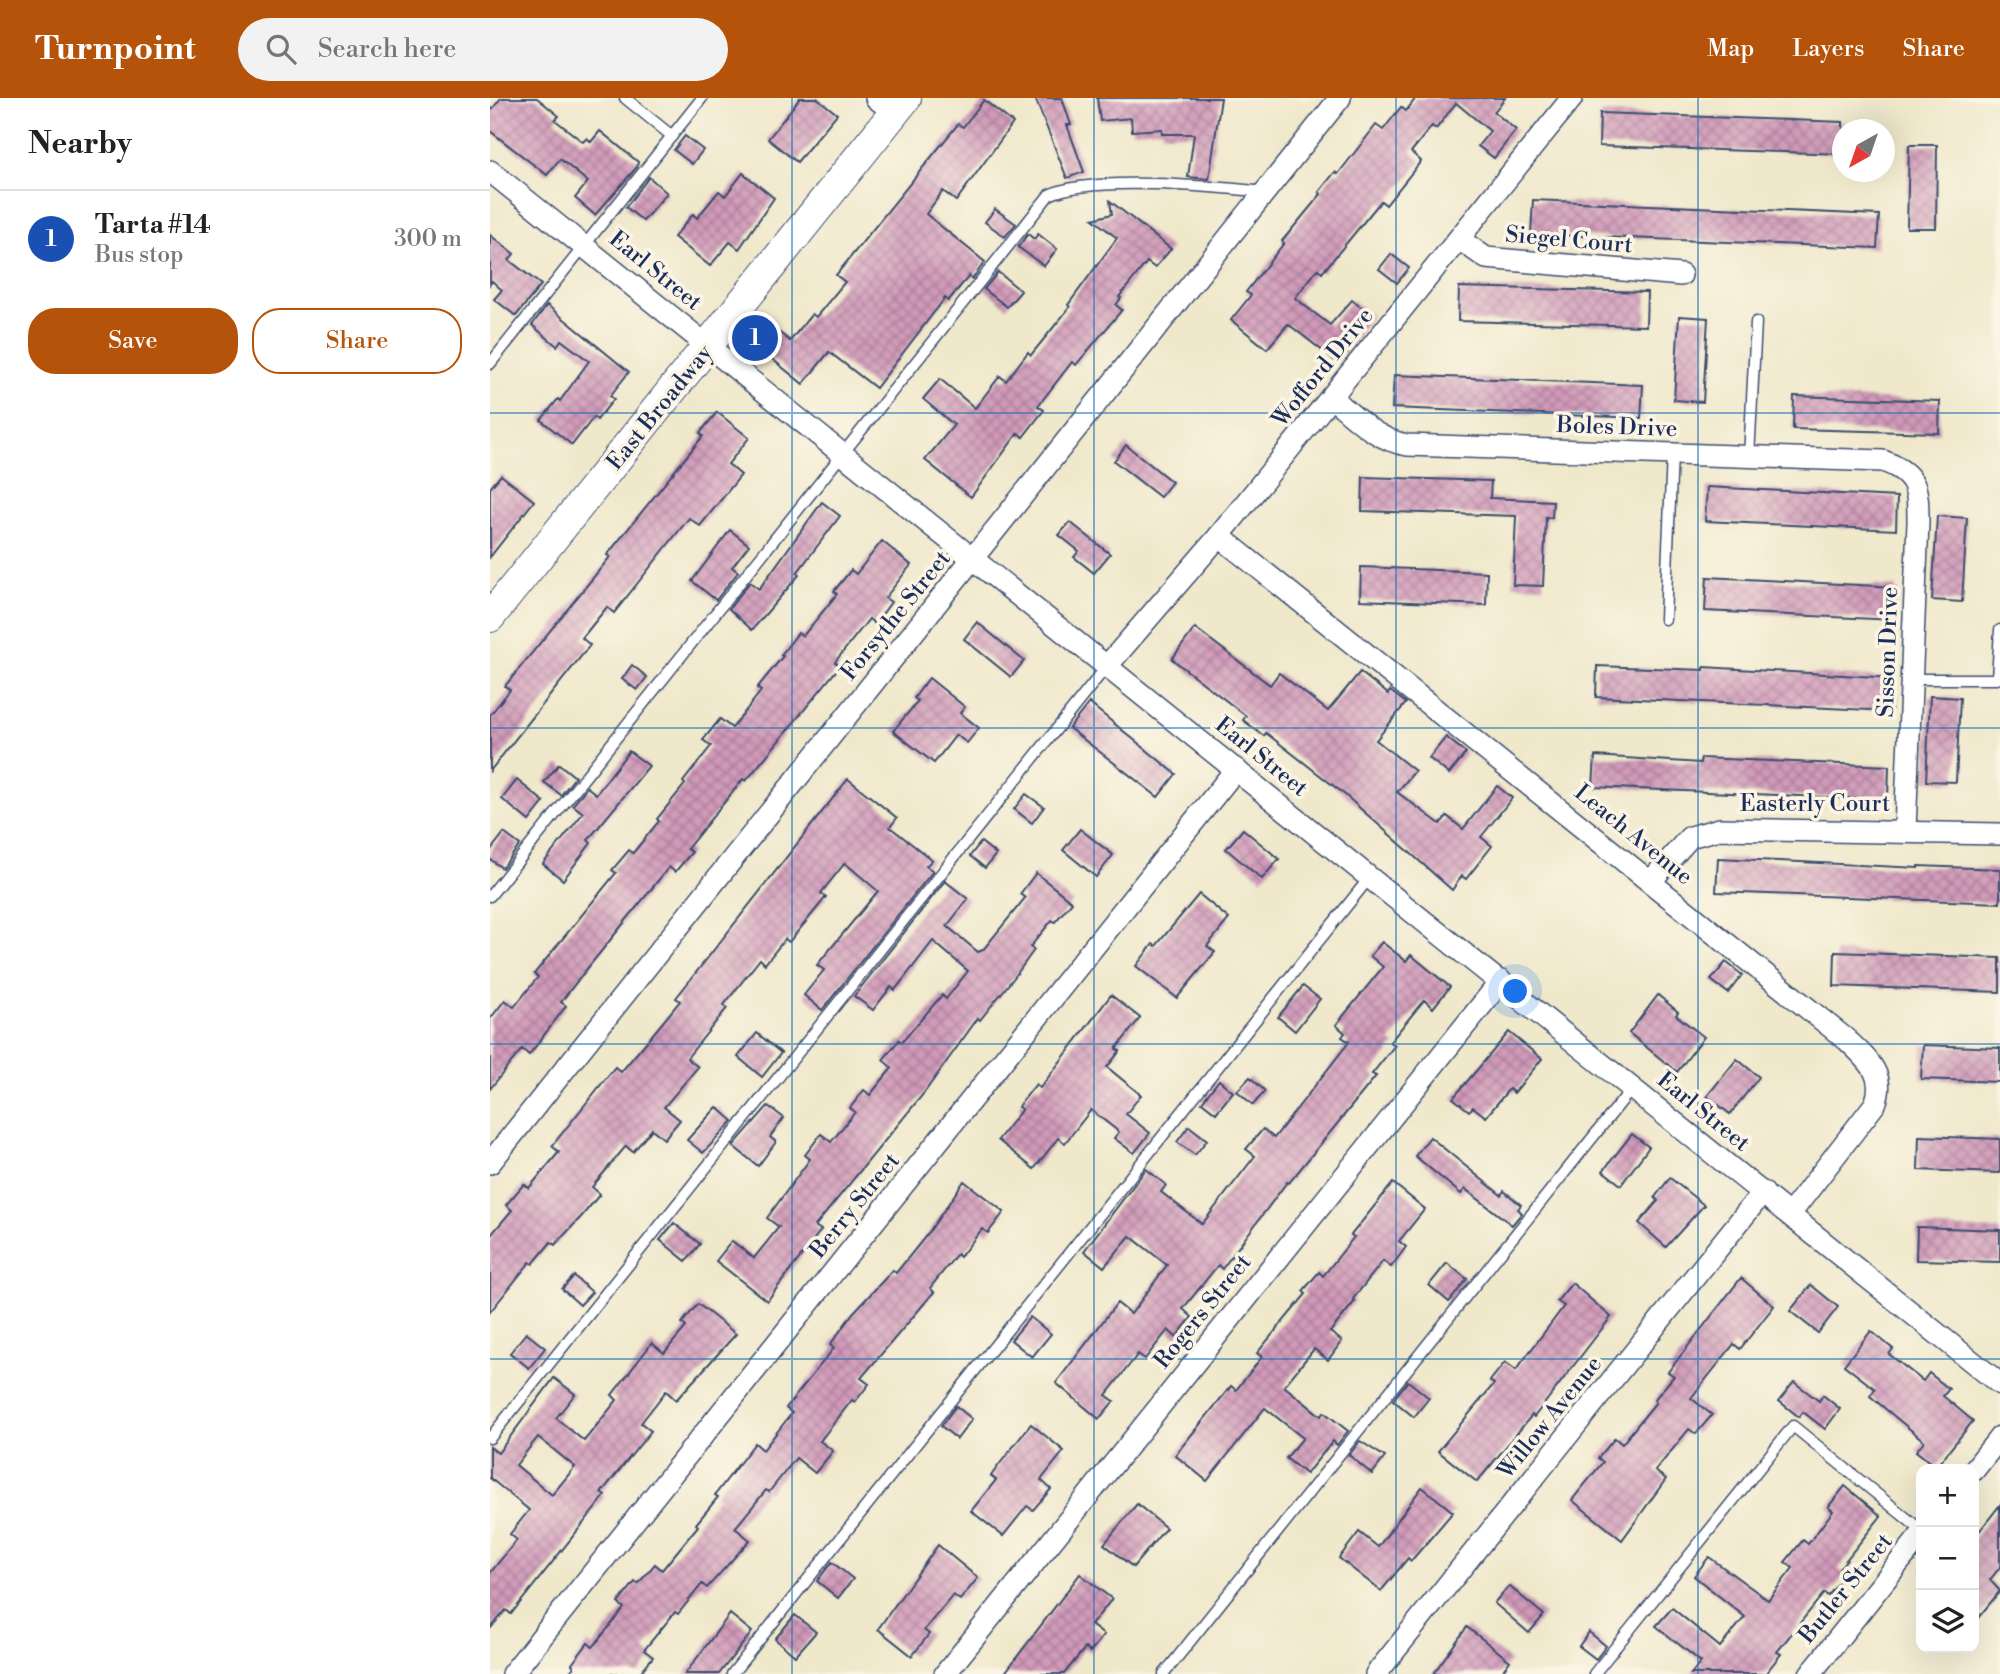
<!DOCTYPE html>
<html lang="en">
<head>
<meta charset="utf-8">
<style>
	:root { --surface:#fff; --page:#f2f2f2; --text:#222; --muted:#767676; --line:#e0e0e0; --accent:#b45309 }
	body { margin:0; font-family:"Libre Bodoni",serif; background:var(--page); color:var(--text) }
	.controls { position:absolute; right:21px; bottom:21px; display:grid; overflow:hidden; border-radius:14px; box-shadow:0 7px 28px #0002 }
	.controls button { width:63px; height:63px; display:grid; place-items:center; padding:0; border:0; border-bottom:2px solid var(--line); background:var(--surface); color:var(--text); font:35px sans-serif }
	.compass { position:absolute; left:1342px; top:21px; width:63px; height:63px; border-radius:50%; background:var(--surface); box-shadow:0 7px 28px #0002; rotate:220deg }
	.you { position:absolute; left:1026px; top:894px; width:24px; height:24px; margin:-18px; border:5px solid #fff; border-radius:50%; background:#1a73e8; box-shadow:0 0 0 10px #1a73e833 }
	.badge { display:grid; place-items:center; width:46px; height:46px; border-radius:50%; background:var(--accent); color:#fff; font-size:23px; font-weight:700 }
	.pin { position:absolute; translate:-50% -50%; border:4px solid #fff; box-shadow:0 2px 7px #0006 }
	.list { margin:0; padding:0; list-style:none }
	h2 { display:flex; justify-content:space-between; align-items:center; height:91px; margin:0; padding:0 28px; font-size:30px }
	h2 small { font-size:23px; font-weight:400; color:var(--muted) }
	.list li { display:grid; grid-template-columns:46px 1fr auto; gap:21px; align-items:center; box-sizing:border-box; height:98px; padding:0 28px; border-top:2px solid var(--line) }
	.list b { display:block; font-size:26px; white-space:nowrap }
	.list p { margin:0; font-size:23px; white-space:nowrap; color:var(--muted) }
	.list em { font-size:23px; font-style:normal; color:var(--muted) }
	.actions { display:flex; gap:14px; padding:21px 28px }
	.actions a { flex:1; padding:16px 0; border:2px solid var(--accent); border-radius:28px; text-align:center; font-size:24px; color:var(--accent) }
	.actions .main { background:var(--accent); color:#fff }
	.icon { flex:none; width:38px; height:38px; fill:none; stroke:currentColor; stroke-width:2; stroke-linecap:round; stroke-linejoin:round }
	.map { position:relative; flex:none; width:1510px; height:1576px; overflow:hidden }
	header { display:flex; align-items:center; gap:42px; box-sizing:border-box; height:98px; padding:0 35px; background:var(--accent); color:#fff }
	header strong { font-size:33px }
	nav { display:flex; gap:38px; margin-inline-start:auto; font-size:24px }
	.search { width:490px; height:63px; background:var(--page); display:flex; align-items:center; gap:18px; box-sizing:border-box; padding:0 24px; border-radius:38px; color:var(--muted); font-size:26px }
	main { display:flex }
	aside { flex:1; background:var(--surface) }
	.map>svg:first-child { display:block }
	.building { fill:url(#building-cross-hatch); fill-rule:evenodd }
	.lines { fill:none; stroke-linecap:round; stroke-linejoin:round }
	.lane-casing { stroke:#3b4b6e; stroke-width:13 }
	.street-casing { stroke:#3b4b6e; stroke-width:24 }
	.secondary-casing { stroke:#3b4b6e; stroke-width:32 }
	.lane { stroke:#fff; stroke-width:10 }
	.street { stroke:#fff; stroke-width:21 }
	.secondary { stroke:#fff; stroke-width:30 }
	.grid { fill:none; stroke:#1f6fb2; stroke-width:2; stroke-opacity:0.55 }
	.labels { text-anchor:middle; stroke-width:7; stroke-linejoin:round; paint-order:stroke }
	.street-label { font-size:23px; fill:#1b2f5e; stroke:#fcf5e5 }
</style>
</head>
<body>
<header>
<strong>Turnpoint</strong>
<div class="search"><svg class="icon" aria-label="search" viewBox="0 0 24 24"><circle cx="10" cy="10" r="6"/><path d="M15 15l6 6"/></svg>Search here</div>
<nav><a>Map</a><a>Layers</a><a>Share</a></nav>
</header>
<main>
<aside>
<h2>Nearby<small></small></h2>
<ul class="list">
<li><span class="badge" style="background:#1a4fb4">1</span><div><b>Tarta #14</b><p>Bus stop</p></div><em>300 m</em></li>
</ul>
<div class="actions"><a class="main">Save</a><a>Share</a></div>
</aside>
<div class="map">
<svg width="1510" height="1576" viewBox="0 0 1510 1576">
	<defs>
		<pattern id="building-cross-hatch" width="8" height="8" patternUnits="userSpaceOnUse" patternTransform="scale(1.75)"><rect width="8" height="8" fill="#d19ab9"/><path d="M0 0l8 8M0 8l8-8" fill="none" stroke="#a97e9a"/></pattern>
	</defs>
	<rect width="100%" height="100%" fill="#fcf5e5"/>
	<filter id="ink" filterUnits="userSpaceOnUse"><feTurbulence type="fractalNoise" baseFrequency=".0143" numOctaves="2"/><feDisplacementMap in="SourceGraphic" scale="14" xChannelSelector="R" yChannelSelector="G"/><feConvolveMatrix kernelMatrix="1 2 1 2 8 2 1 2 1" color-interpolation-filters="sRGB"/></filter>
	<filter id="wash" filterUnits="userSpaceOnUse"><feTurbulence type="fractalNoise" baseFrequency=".00686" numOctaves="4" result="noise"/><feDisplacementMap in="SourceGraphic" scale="28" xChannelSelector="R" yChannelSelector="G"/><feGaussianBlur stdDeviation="1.57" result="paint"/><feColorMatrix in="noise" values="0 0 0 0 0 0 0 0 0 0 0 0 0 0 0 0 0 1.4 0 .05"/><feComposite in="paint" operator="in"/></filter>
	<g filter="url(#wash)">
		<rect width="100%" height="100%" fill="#efe8cb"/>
		<g id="blocks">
			<g class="building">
				<polygon points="11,0 47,0 69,18 65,22 93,44 97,40 101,44 110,33 148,64 147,69 105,117 85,100 98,84 70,61 57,77 0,33 0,14"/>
				<polygon points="310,0 327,0 347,16 307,64 278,41"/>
				<polygon points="545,0 572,0 581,27 577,27 594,74 577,80"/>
				<polygon points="607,0 731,0 719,81 698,79 704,36 672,36 672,31 642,33 641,20 610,23"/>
				<polygon points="926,0 1015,0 1004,14 1026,32 1004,60 988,48 1000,33 966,5 946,31 942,28 921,54 931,63 896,107 891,103 832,175 828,171 805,200 840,227 862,202 881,217 863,244 847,264 798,226 777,251 741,222 761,197 756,194 794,145 792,143 831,96 829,94 845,74 848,76 886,27 893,32 911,9 916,13"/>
				<polygon points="494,2 523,25 466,103 453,93 436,116 495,164 482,181 479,178 458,203 455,200 386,290 339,254 313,286 266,248 282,229 300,243 322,216 326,219 355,184 346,177 468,26 473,29"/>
				<polygon points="1110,15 1353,24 1353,56 1109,48"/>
				<polygon points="195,38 213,52 202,66 184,52"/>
				<polygon points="1419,47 1447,47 1446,130 1417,130"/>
				<polygon points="253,75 284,100 249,151 240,144 220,168 184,139 203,116 207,120 229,93 235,98"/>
				<polygon points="159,79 177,95 153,123 136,109"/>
				<polygon points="1043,102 1389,117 1387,150 1041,136"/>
				<polygon points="620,103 681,151 665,170 657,164 629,199 631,200 626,207 632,212 586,267 582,264 548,308 554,312 533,339 528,335 481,399 435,362 464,327 433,301 450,281 485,310 510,278 516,283 538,254 541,257 580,209 578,207 627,140 603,121 622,116"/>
				<polygon points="505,111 526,126 515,139 495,124"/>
				<polygon points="538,136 544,141 548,136 567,151 554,168 528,149"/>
				<polygon points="0,137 24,156 19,162 51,187 26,218 4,201 12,192 2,183 0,186"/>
				<polygon points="901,156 919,170 907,185 889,171"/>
				<polygon points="508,174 531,193 517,209 494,191"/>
				<polygon points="969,189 1157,194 1156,228 968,223"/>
				<polygon points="57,207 139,274 120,298 124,301 107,322 104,319 82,347 51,322 68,301 70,303 99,263 71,242 67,248 42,227"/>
				<polygon points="1189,218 1218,220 1213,304 1184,302"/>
				<polygon points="904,277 1153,287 1151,320 902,310"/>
				<polygon points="1304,298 1450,303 1449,335 1303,331"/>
				<polygon points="227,314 259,340 238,366 251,377 210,428 199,420 124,515 117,509 92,540 100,547 0,673 0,617 20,592 15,588 120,459 117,457 213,338 210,335"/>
				<polygon points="636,347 682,384 670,399 624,363"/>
				<polygon points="11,377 44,403 0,459 0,390"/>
				<polygon points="873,379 1001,383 1000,400 1063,403 1062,420 1056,419 1053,488 1023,487 1026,418 872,413"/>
				<polygon points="1217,389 1407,399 1406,432 1215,423"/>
				<polygon points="332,404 350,418 307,475 309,477 262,532 239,511 260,484 269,491"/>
				<polygon points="1447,418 1477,420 1472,504 1442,502"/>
				<polygon points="580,424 620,456 604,475 584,459 589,453 569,437"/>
				<polygon points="240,432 259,447 242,469 248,474 226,502 202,483"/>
				<polygon points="392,443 421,467 395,500 401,504 385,526 379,521 345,564 350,568 256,683 253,681 228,712 197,751 202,754 185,774 179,769 88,882 71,904 76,908 39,957 32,951 0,991 0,921 15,902 24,909 48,879 44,876 126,775 122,772 139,752 143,755 169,723 167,721 195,686 193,684 221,648 213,642 230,621 242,630 271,593 267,590 293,558 291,557 308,535 313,538 347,496 344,493 361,472 366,476"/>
				<polygon points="871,469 997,474 996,507 870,502"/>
				<polygon points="1217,479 1406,489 1405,522 1215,513"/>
				<polygon points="487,524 534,563 521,579 474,541"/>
				<polygon points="705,530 780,587 789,575 838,613 870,574 898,596 900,593 916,605 886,642 925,673 907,694 950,726 957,718 973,731 1007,688 1022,700 991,739 1002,748 976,781 972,778 962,792 854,696 776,635 774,638 753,622 756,618 682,561"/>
				<polygon points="142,567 157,579 147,592 132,581"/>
				<polygon points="1107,568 1214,572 1214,569 1403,580 1401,613 1106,599"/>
				<polygon points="439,580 475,609 470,615 489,630 477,645 466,637 444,665 403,633 428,603 424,600"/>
				<polygon points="1440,598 1470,600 1466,684 1436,683"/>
				<polygon points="599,605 686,676 668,699 579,630"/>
				<polygon points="956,639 976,655 959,676 939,660"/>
				<polygon points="139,653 159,668 98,742 101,745 73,782 53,766 93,715 83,707 97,689 106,696"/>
				<polygon points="1105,658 1210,665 1211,660 1399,668 1398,702 1103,689"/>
				<polygon points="69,666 85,679 71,697 54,684"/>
				<polygon points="358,681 407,720 400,729 442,762 436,768 443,773 332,912 314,897 334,872 327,867 388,793 355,765 331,795 336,799 319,820 299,844 295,841 275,866 270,861 234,907 237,910 197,960 208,969 174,1009 190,1022 174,1041 162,1031 143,1054 136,1048 102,1089 110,1096 92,1118 65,1147 61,1144 43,1166 40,1164 0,1214 0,1138 22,1112 16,1107 34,1086 39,1090 69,1054 62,1048 125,969 131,974 168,930 190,903 186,900"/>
				<polygon points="27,682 54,704 39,723 12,701"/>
				<polygon points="536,696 554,709 542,725 524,711"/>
				<polygon points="590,731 623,757 606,779 573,752"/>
				<polygon points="753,731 789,761 772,781 736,751"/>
				<polygon points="14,735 30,747 12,770 0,761 0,753"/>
				<polygon points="491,744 506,756 495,770 480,758"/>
				<polygon points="1228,760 1428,770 1428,768 1510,771 1510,805 1226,794"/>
				<polygon points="546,775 582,804 565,824 562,822 540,849 544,852 526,877 490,922 488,920 434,995 325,1128 331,1132 277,1203 226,1163 242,1143 264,1160 289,1129 277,1120 320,1061 315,1057 331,1036 341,1044 365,1014 360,1010 374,992 380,997 402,970 393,962 409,942 412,944 452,897 456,901 478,873 443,843 405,892 401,889 383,912 364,898 455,783 478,801 457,828 488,854 493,852 535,800 530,796"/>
				<polygon points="709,796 739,821 717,848 725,854 687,900 646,868 663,846 666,848"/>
				<polygon points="892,844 916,863 921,857 960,889 943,910 934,902 900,944 905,947 882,976 886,978 799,1085 797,1084 732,1171 728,1167 693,1211 702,1219 686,1239 678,1232 655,1261 648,1256 616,1297 624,1303 609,1321 566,1285 627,1205 641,1216 677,1167 640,1138 614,1169 594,1153 656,1071 676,1087 671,1094 712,1126 765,1058 756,1051 773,1031 784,1040 859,944 852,939 855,935 846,927 893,869 880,858"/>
				<polygon points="1345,854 1510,860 1510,894 1344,888"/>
				<polygon points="1236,864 1252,877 1238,895 1221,882"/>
				<polygon points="813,888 830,901 805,933 788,919"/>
				<polygon points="621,897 650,920 626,951 630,953 617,969 651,997 636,1016 660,1035 644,1055 624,1040 629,1034 601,1012 575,1045 568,1040 544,1071 508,1042 532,1011 528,1009 546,986 550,990"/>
				<polygon points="1168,897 1188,914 1186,917 1214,939 1187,974 1139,935"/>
				<polygon points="1019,934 1052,961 1024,995 1019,991 996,1019 983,1009 979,1013 963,1000"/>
				<polygon points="267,935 291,955 272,979 248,959"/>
				<polygon points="1433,947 1510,950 1510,984 1431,981"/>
				<polygon points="1247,961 1269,979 1240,1016 1217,998"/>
				<polygon points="760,979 775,993 763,1007 747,993"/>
				<polygon points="729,982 743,994 726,1015 712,1004"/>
				<polygon points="278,1008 294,1020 280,1039 286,1044 268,1068 243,1048"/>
				<polygon points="227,1009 243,1023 213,1055 197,1042"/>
				<polygon points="699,1028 717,1042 705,1057 687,1044"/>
				<polygon points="1142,1036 1159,1049 1131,1087 1113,1073"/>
				<polygon points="1429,1038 1510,1041 1510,1075 1428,1072"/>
				<polygon points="940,1039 1011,1097 1014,1093 1031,1107 1028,1111 1032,1115 1022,1127 975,1091 971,1096 925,1058"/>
				<polygon points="1180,1080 1214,1107 1176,1149 1149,1125 1168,1103 1165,1099"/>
				<polygon points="474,1083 514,1114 498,1135 492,1131 470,1159 467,1156 440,1190 444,1194 371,1280 379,1286 365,1304 362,1302 330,1343 343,1353 325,1375 306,1360 279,1394 276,1392 245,1430 260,1442 217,1490 212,1486 188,1516 185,1514 154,1552 163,1559 149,1576 78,1576 84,1569 82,1566 98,1545 103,1549 134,1510 128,1505 145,1484 148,1486 165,1466 172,1472 208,1428 206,1426 228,1399 225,1397 265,1345 273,1352 302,1315 296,1310 344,1250 340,1247 363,1215 403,1172 406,1175 439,1134"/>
				<polygon points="903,1085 935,1111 909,1143 916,1149 901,1169 893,1163 863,1201 865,1203 840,1234 852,1243 838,1262 824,1251 794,1288 831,1318 834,1314 858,1333 847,1347 843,1343 816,1376 796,1360 813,1340 775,1310 717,1383 685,1357 741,1288 746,1292 772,1259 767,1255 816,1196 813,1193 829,1174 833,1178 864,1139 861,1137"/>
				<polygon points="184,1125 210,1146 196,1163 170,1142"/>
				<polygon points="1427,1129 1510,1132 1510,1164 1426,1162"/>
				<polygon points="957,1165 977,1181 959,1204 939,1187"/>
				<polygon points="84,1178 102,1194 90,1207 72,1191"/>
				<polygon points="1251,1180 1284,1208 1250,1251 1244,1246 1201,1300 1222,1317 1206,1336 1199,1331 1165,1373 1176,1381 1132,1442 1082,1402 1113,1364 1108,1360 1125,1340 1132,1346 1166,1304 1164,1302 1184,1278 1178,1274"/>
				<polygon points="1082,1185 1121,1219 1044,1319 1042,1317 987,1384 948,1353 1004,1286 1000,1283 1015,1264 1026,1272 1074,1208 1067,1203"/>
				<polygon points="1321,1187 1348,1209 1328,1235 1300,1213"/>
				<path d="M208,1206L246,1236L186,1302L176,1293L151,1325L161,1333L111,1395L115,1398L21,1516L16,1512L0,1531V1475L27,1442L20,1436L39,1412L0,1380V1349L8,1355L64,1280L85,1296L66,1320L94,1343L127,1302L122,1297L162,1245L174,1255L196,1229L192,1225ZM48,1339L85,1369L62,1397L26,1367Z"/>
				<polygon points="540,1219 561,1236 542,1259 521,1242"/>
				<polygon points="1381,1233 1403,1251 1399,1256 1433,1283 1439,1275 1459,1291 1453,1298 1483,1323 1446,1369 1426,1353 1434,1343 1380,1298 1385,1291 1354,1267"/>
				<polygon points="36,1235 55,1250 39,1270 20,1255"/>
				<polygon points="918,1283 939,1300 924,1319 903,1302"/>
				<polygon points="1304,1284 1329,1303 1333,1297 1350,1311 1335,1331 1313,1314 1309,1319 1289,1303"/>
				<polygon points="466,1308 482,1321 467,1341 451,1328"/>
				<polygon points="541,1326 574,1353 551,1382 561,1391 543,1412 537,1408 513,1438 481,1413 506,1382 501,1378 508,1368"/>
				<polygon points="870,1343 895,1359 882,1376 859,1357"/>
				<polygon points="1355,1388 1391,1418 1349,1471 1355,1477 1338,1498 1334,1495 1287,1554 1291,1556 1275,1576 1201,1576 1211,1564 1166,1528 1182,1510 1230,1549 1255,1519 1204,1478 1219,1459 1278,1502 1303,1470 1295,1464 1313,1442 1318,1446 1343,1413 1338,1409"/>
				<polygon points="932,1389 963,1414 921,1463 918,1460 891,1493 849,1460 869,1434 888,1449"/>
				<polygon points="647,1406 676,1430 643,1469 614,1446"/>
				<polygon points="1510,1407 1510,1469 1500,1482 1510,1493 1484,1525 1484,1440"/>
				<polygon points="448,1447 488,1480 470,1502 463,1497 434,1532 439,1536 422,1558 388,1531"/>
				<polygon points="342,1464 363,1481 348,1500 327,1483"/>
				<polygon points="590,1476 622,1501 601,1527 614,1537 600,1554 595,1550 574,1576 514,1576"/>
				<polygon points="1019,1488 1054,1517 1039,1535 1004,1505"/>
				<polygon points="240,1516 262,1534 229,1576 195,1576"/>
				<polygon points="305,1517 326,1534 305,1558 285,1541"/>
				<polygon points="977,1529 1020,1563 1010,1576 943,1576"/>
				<polygon points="1099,1534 1116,1548 1106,1561 1089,1548"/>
			</g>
		</g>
	</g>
	<g filter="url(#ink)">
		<use href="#blocks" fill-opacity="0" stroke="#3b4b6e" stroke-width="2"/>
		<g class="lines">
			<defs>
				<g id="lane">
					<polyline points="135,0 182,38"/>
					<polyline points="0,266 212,0"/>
					<polyline points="1259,359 1266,224"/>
					<polyline points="1175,521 1182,356"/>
					<polyline points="1422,581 1507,581 1510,532"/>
					<path d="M0,798L559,97C602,77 724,89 775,94"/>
					<polyline points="0,1340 617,568"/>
					<polyline points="242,1576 880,779"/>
					<polyline points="674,1576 1143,989"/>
					<polyline points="1104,1576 1303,1328 1431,1432"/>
				</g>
				<g id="street">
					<polyline points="386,0 405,15"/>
					<polyline points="0,73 1510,1286"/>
					<polyline points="969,141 996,160 1191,177"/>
					<path d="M841,299C865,319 886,342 917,347L1393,363C1428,376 1428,391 1428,425L1415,732"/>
					<path d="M729,438L1357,942C1377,961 1397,977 1385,1006L1300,1116"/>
					<polyline points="617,568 729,438 1082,0"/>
					<polyline points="1161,783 1200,739 1229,731 1510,736"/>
					<polyline points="0,1065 850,0"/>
					<polyline points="1484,1372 1510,1339"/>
					<polyline points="22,1576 746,671"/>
					<polyline points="455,1576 1011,883"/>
					<polyline points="886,1576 1273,1094"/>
					<polyline points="1320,1576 1431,1437"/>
				</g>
				<polyline id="secondary" points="0,519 416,0"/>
			</defs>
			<use href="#lane" class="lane-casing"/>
			<use href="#street" class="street-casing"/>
			<use href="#secondary" class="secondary-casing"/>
			<use href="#lane" class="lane"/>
			<use href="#street" class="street"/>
			<use href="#secondary" class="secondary"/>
		</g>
	</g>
	<path class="grid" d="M302,0V1576M604,0V1576M906,0V1576M1208,0V1576M0,315H1510M0,630H1510M0,946H1510M0,1261H1510"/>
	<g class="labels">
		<g class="street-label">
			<text transform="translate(1079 141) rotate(5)" y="8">Siegel Court</text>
			<text transform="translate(166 172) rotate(39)" y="8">Earl Street</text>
			<text transform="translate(832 269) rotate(-51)" y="8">Wofford Drive</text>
			<text transform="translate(169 309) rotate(-51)" y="8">East Broadway</text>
			<text transform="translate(1127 328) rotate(2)" y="8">Boles Drive</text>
			<text transform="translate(405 517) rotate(-51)" y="8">Forsythe Street</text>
			<text transform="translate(1397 554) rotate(-88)" y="8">Sisson Drive</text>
			<text transform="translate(772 658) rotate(39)" y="8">Earl Street</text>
			<text x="1325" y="713">Easterly Court</text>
			<text transform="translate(1144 736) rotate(39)" y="8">Leach Avenue</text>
			<text transform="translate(1214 1013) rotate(39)" y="8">Earl Street</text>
			<text transform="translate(364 1107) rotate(-51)" y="8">Berry Street</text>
			<text transform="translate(712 1213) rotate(-51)" y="8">Rogers Street</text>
			<text transform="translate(1059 1319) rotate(-51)" y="8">Willow Avenue</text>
			<text transform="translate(1355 1490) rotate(-51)" y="8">Butler Street</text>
		</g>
	</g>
</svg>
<div class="controls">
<button>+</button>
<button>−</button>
<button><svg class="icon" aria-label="layers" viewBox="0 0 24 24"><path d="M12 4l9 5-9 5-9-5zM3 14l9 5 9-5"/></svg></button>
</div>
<svg class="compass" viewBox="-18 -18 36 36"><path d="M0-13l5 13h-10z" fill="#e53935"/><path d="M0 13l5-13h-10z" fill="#767676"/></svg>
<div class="you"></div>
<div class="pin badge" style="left:265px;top:240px;background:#1a4fb4">1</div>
</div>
</main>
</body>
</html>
